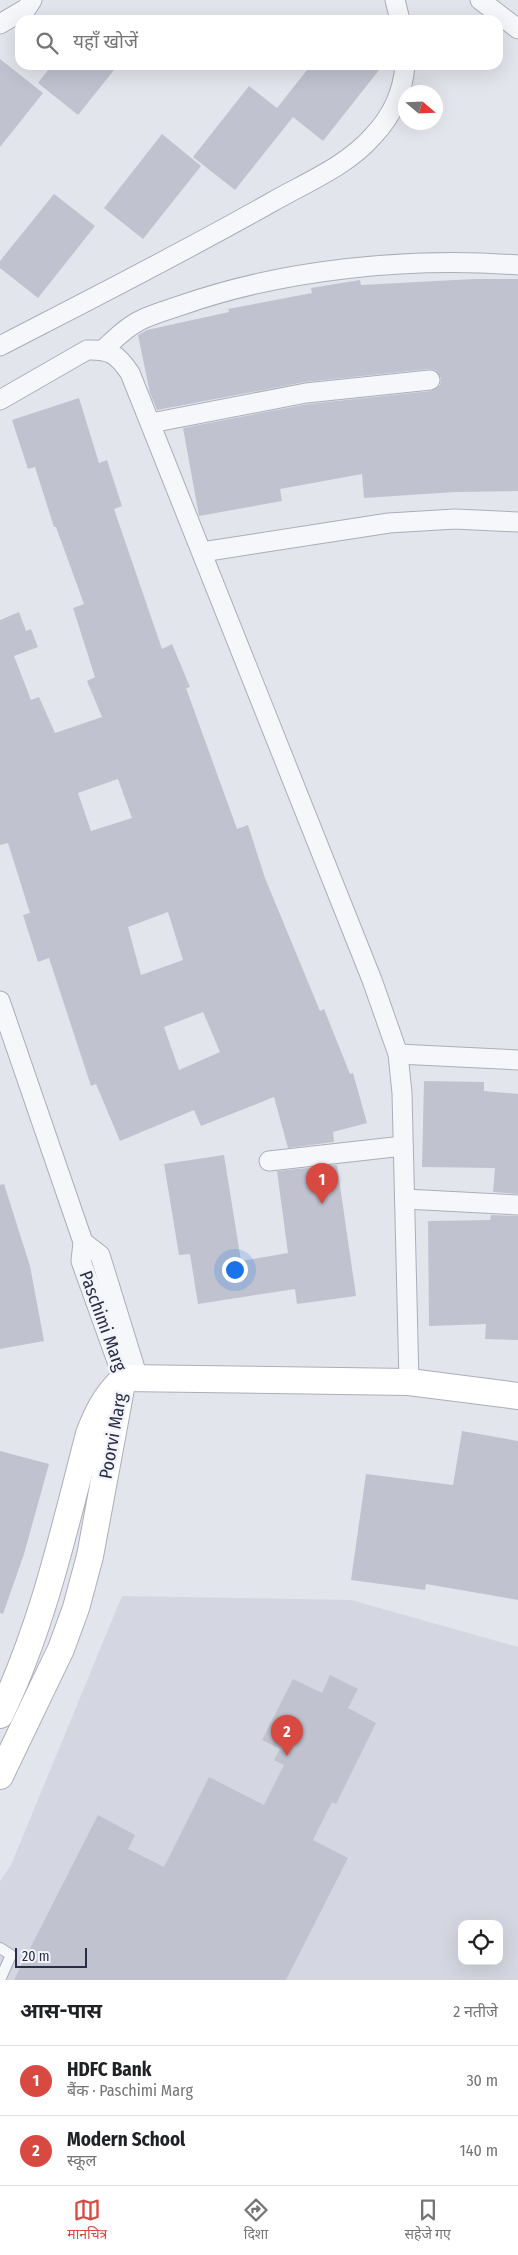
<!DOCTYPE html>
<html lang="hi">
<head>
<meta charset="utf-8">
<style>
	:root { --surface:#fff; --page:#f2f2f2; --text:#202124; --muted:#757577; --line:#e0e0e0; --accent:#d84a41 }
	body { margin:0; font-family:"Fira Sans Condensed","Noto Sans Devanagari",sans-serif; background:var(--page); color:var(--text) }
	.controls { position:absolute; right:15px; bottom:15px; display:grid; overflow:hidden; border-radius:10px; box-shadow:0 5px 20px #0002 }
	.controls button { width:45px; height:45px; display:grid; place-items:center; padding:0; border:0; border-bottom:1px solid var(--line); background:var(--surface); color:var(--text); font:25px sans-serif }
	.compass { position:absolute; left:398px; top:85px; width:45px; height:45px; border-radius:50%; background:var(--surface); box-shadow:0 5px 20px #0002; rotate:109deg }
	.scale { position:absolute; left:15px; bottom:12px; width:72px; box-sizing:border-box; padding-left:5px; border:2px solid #292e46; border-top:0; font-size:14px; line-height:18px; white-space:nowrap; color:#292e46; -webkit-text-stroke:4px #f3f4f9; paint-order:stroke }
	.you { position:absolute; left:234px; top:1269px; width:18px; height:18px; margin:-12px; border:4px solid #fff; border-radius:50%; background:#1a73e8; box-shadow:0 0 0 8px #1a73e833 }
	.badge { display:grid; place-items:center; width:32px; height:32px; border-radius:50%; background:var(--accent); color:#fff; font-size:16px; font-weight:700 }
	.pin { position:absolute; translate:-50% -41px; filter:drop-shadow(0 1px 2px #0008) }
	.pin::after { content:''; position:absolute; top:26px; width:18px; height:15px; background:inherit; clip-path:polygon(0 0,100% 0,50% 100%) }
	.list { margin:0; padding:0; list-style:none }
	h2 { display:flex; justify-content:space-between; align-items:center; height:65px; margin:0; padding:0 20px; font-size:21px }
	h2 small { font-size:16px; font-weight:400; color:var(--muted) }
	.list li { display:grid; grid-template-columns:32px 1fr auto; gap:15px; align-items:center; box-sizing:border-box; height:70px; padding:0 20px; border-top:1px solid var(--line) }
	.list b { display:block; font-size:19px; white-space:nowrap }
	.list p { margin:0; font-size:16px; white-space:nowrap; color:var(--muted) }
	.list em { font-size:16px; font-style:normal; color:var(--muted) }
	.icon { flex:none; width:28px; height:28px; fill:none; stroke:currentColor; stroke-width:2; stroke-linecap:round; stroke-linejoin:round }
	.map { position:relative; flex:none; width:518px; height:1980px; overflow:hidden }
	.search { position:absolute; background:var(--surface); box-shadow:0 5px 20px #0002; left:15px; right:15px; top:15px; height:55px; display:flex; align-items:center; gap:12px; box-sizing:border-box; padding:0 18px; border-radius:15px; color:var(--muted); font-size:19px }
	.sheet { height:205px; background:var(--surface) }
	nav { display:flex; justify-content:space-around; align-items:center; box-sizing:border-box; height:70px; border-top:1px solid var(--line); background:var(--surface); font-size:14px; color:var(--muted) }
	nav a { display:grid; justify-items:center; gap:2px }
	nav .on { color:var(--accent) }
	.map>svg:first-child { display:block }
	.built { fill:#d4d7e1; fill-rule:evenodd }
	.building { fill:#c0c2cf; fill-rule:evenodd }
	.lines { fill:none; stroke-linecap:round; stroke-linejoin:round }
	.lane-casing { stroke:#abaeba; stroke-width:12 }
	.street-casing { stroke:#abaeba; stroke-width:21 }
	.secondary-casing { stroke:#abaeba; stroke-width:28 }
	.lane { stroke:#f6f7fa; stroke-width:10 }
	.street { stroke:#f6f7fa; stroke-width:19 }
	.secondary { stroke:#fff; stroke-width:26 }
	.labels { text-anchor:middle; stroke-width:5; stroke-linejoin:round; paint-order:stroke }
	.street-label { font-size:18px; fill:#292e46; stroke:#f3f4f9 }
</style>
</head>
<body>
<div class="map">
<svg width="518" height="1980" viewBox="0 0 518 1980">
	<rect width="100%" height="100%" fill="#e3e5ec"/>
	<path class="built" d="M122,1596L351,1600L518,1647V1980H0V1881L11,1865ZM462,1924H499V1961H462Z"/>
	<g class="building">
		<polygon points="0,59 43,93 0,147"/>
		<polygon points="52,65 118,65 78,115 38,83"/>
		<polygon points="311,65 383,65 323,141 293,117 235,190 193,157 249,86 277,108"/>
		<polygon points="162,134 201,166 143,239 104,208"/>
		<polygon points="54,194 95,226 38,298 0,268 0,261"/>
		<polygon points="474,279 518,279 518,491 455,492 364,498 362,474 280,489 282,501 199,516 183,428 308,404 431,391 440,385 441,378 435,370 429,369 305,382 157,410 150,393 138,335 147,330 229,312 228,309 312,293 311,288 360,280 361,285"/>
		<path d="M79,398L99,463L107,460L122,506L114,509L162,649L172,644L190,687L186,688L237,829L248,825L265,878L320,1011L324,1009L350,1074L353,1073L367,1123L333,1132L334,1142L288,1148L274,1097L201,1126L194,1110L120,1141L96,1084L91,1086L49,958L38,962L23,915L30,913L8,843L0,845V620L19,612L26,631L31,629L38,647L14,656L31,700L39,697L55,733L102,717L87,681L95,677L73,608L84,604L56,527H54L35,467L28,469L12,420ZM118,779L132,818L91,831L78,793ZM168,912L183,960L141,975L128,927ZM203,1012L220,1052L179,1070L164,1027Z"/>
		<polygon points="424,1081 484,1082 484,1091 518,1094 518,1194 493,1192 495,1168 422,1167"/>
		<polygon points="224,1155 241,1261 288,1253 277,1171 337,1165 356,1296 297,1304 295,1289 198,1304 190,1254 179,1255 164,1164"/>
		<polygon points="4,1184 30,1266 44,1341 0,1349 0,1185"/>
		<polygon points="491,1215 518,1216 518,1340 485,1339 486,1324 429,1326 428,1221 490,1220"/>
		<polygon points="462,1431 518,1441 518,1600 426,1584 425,1590 351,1580 366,1474 453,1485"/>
		<polygon points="0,1451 49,1464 24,1554 3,1614 0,1613"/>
		<polygon points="330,1675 358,1689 348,1708 376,1723 336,1804 332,1802 313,1840 348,1858 286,1980 14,1980 98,1815 135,1835 128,1849 164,1867 209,1777 264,1805 284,1765 274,1760 280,1749 262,1740 293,1679 322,1693"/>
	</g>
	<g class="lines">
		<defs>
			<polyline id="lane" points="0,1948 11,1955 0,1980"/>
			<g id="street">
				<polyline points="395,0 400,20"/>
				<polyline points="480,0 518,29"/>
				<polyline points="0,24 27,8 32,0"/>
				<path d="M0,346C91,299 182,253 272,202C305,183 347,166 373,136C392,116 403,92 405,65"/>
				<path d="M104,349C115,339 125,328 139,321C152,314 168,310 182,305C285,269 409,257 518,265"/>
				<path d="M0,400L87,350C110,349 117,354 130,373L372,980L398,1054L402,1093L409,1382"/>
				<polyline points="151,423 306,393 430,380"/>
				<polyline points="202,552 389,523 455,519 518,522"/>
				<polyline points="0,1001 83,1242 81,1261 123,1378"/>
				<polyline points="398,1054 518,1060"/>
				<polyline points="269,1161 403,1146"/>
				<polyline points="405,1199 518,1205"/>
				<polyline points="83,1242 100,1255 138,1378"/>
			</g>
			<g id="secondary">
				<polyline points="123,1378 409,1382 518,1396"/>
				<path d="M0,1715C43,1626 64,1530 89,1434C97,1413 105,1397 121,1381"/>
				<polyline points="0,1776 61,1649 76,1608 90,1556 123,1378"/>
			</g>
		</defs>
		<use href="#lane" class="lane-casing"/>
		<use href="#street" class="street-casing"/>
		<use href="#secondary" class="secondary-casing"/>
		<use href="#lane" class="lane"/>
		<use href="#street" class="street"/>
		<use href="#secondary" class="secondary"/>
	</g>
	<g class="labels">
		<g class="street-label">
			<text transform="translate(103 1321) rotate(70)" y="6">Paschimi Marg</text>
			<text transform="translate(113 1436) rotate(-80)" y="6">Poorvi Marg</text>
		</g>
	</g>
</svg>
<div class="controls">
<button><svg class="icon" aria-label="locate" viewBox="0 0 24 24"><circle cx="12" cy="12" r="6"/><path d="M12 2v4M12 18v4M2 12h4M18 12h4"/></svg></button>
</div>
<svg class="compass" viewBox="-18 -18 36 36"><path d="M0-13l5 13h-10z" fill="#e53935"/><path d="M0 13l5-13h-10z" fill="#757577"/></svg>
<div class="scale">20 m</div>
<div class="you"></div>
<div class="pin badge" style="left:322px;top:1204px">1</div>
<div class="pin badge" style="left:287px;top:1756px">2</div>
<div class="search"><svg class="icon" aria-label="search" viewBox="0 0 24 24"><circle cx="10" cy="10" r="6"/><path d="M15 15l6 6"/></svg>यहाँ खोजें</div>
</div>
<section class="sheet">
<h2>आस-पास<small>2 नतीजे</small></h2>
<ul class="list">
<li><span class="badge">1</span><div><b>HDFC Bank</b><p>बैंक · Paschimi Marg</p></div><em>30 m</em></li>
<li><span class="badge">2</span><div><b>Modern School</b><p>स्कूल</p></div><em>140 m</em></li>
</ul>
</section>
<nav>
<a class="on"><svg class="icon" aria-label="map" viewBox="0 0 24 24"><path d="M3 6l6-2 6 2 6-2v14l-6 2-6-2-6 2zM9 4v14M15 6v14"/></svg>मानचित्र</a>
<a><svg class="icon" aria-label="directions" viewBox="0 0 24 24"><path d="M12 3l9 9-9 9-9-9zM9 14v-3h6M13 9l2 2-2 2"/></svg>दिशा</a>
<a><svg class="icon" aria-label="saved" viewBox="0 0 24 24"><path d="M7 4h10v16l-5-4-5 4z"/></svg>सहेजे गए</a>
</nav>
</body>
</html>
